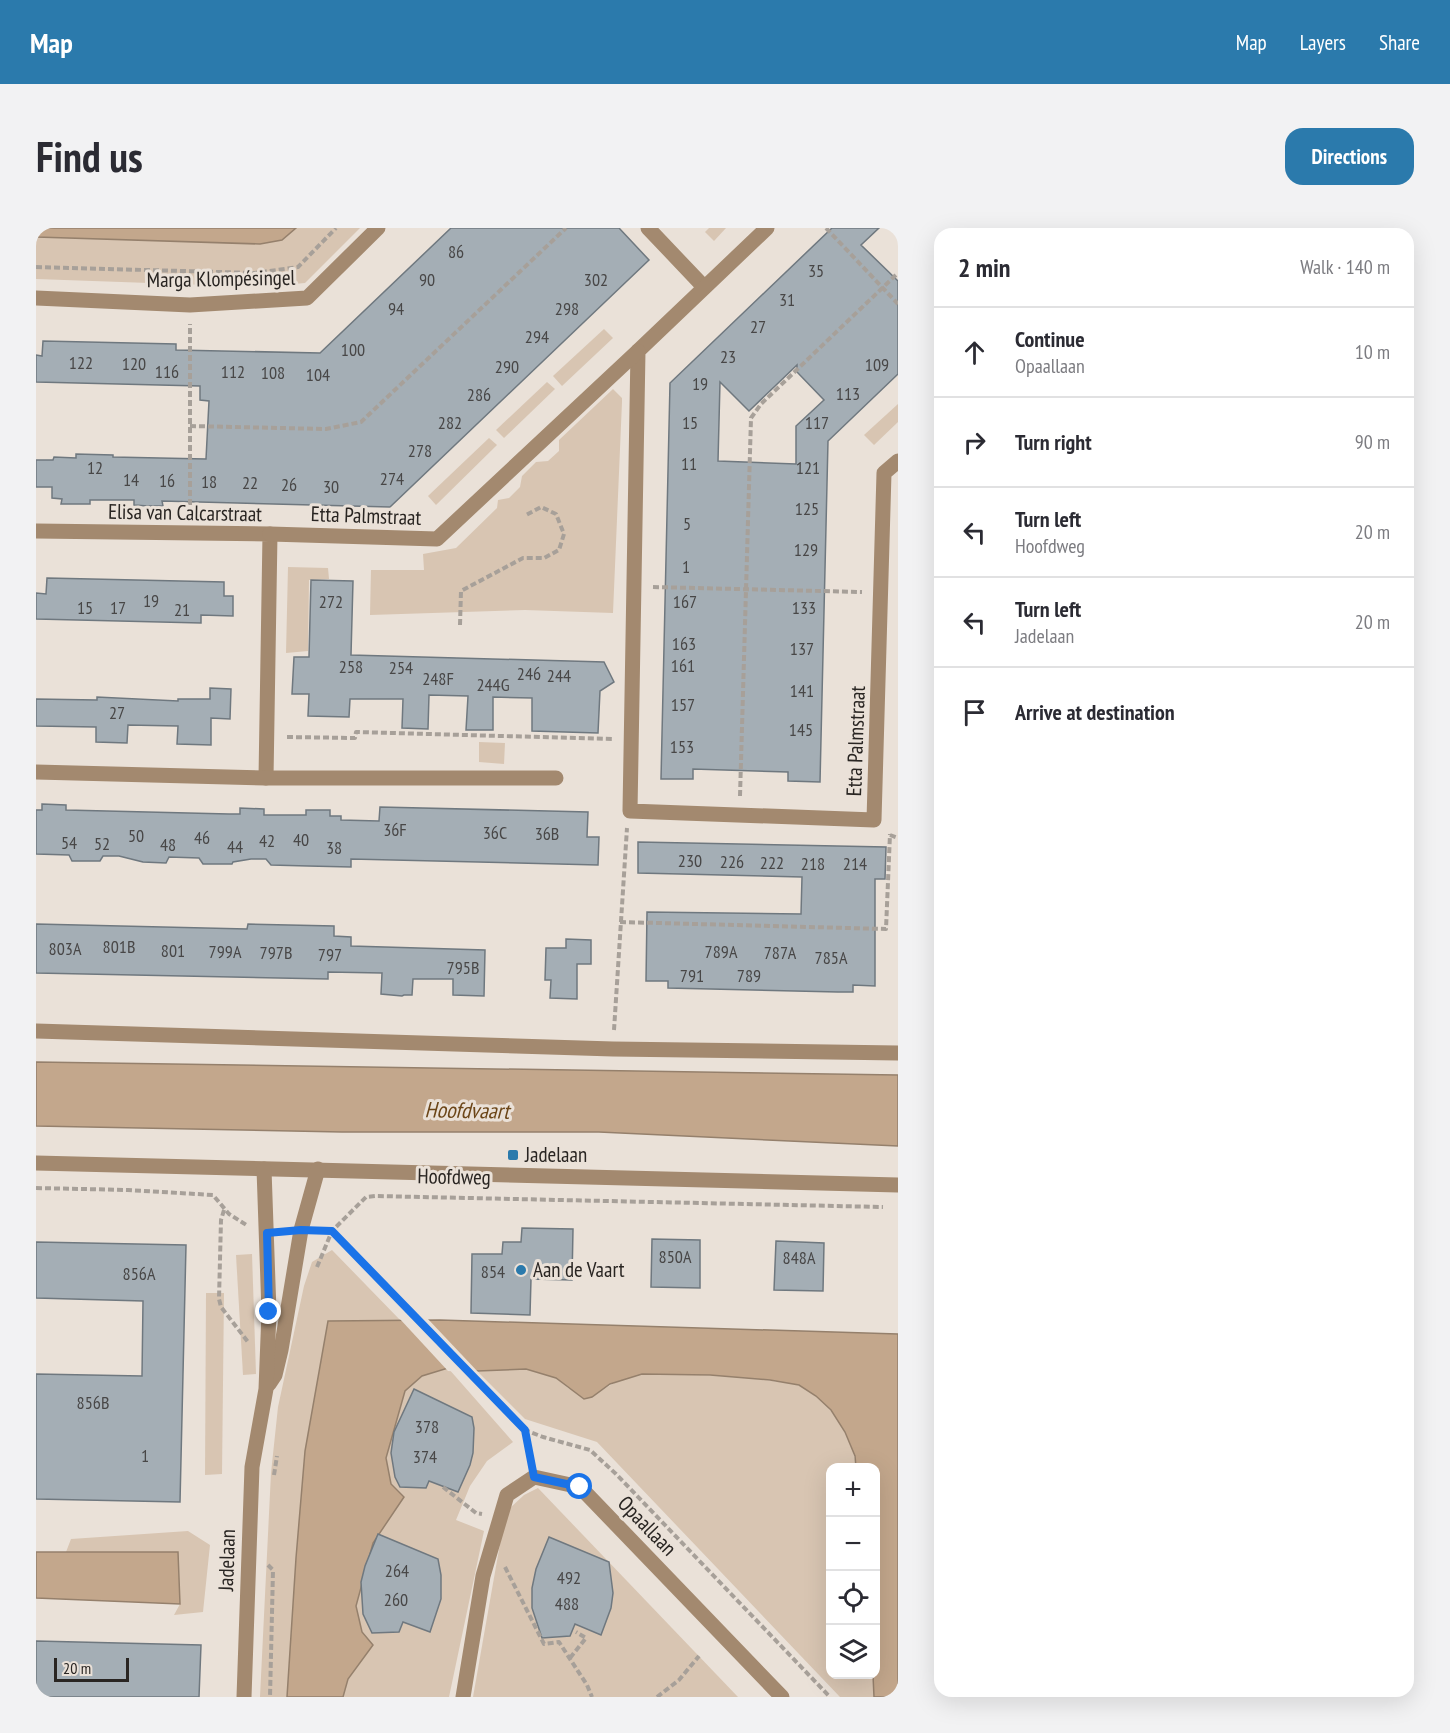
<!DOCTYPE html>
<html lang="en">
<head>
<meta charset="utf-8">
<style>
	:root { --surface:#fff; --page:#f2f2f3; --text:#2b2b33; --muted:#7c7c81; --line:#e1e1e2; --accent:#2b7aac }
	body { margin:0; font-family:"PT Sans Narrow",sans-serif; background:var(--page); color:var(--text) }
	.controls { position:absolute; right:18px; bottom:18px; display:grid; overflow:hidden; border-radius:12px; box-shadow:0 6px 24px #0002 }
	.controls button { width:54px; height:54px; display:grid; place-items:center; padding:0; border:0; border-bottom:2px solid var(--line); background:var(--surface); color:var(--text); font:30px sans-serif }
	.scale { position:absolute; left:18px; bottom:15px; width:75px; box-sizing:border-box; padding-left:6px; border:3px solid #292522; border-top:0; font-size:16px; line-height:21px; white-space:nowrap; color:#292522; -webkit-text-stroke:4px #eae1d8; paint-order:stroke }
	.stop { position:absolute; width:18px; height:18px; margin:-14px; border:4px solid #1a73e8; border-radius:50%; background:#fff }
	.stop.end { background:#1a73e8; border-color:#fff; box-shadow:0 2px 6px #0008 }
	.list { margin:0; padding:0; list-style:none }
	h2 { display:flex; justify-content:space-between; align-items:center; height:78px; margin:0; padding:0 24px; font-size:26px }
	h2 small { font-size:20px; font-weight:400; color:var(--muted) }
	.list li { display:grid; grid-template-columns:39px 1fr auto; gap:18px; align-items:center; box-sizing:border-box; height:90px; padding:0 24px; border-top:2px solid var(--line) }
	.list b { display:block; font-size:22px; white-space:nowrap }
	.list p { margin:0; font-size:20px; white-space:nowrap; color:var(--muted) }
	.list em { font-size:20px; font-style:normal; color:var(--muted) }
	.icon { flex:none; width:33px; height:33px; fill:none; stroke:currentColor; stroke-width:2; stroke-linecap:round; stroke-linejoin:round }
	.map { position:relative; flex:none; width:862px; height:1469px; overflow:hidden; border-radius:18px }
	header { display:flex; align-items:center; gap:36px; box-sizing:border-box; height:84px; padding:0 30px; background:var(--accent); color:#fff }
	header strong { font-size:28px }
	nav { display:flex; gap:33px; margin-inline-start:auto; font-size:21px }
	.intro { display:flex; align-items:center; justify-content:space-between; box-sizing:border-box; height:144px; padding:0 36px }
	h1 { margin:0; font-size:42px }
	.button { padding:15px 27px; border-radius:18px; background:var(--accent); color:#fff; font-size:21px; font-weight:700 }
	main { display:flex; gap:36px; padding:0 36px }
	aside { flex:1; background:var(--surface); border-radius:18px; box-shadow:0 6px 24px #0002 }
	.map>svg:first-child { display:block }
	.green { fill:#d8c5b2 }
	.water { fill:#c3a78c; stroke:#95806c; stroke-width:1.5 }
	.pier { fill:#eae1d8 }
	.building { fill:#a4aeb5; stroke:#6f787f; stroke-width:1.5; fill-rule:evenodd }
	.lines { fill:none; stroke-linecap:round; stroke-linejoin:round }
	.path { stroke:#a7a099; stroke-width:4; stroke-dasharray:6 3; stroke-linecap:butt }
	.minor { stroke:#a3896f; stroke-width:15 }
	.route { stroke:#1a73e8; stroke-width:8 }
	.poi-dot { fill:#2b7aac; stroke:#eae1d8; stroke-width:2 }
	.labels { text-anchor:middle; stroke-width:6; stroke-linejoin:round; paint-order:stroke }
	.number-label { font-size:18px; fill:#484747 }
	.street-label { font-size:21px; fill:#292522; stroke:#eae1d8 }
	.poi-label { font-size:21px; fill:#292522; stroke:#eae1d8; text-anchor:start }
	.water-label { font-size:22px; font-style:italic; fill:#6c4618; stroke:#eae1d8 }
</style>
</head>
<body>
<header>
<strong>Map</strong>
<nav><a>Map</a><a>Layers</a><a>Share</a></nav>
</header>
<div class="intro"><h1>Find us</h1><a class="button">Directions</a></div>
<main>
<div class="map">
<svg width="862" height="1469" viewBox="0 0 862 1469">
	<rect width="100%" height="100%" fill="#eae1d8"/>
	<g class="green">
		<polygon points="260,0 324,0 269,55 225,59 0,51 0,9 224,16 246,12"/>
		<polygon points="673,0 690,0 678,13 669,4"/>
		<polygon points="568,101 577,110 526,158 517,148"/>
		<polygon points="511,154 519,161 468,210 460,202"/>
		<polygon points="577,161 586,170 586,174 577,385 489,382 334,387 335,342 388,342 387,326 420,320 461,280 462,272 473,270 484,259 486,248 500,234 512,233 523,223 523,212"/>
		<polygon points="862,176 862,194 838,217 828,207"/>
		<polygon points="453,210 461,217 400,277 392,268"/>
		<polygon points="252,339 292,340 293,351 273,352 272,423 250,425"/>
		<polygon points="443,514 469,515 468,536 443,534"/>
		<polygon points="296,1022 365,1093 292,1093 269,1223 260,1330 251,1469 224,1469 235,1245 242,1179 268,1058 276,1034"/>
		<polygon points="216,1026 220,1146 207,1147 200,1027"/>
		<polygon points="170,1065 188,1065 186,1246 169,1247"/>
		<polygon points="412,1140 477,1214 451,1233 434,1258 420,1292 448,1303 413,1469 307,1469 312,1451 337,1417 326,1404 320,1378 337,1315 368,1269 355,1256 350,1230 369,1163 386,1148"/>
		<path d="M490,1141L520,1150L532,1160L556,1169C571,1158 587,1149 606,1146C614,1145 625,1146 633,1146C670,1147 707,1148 743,1154C751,1155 759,1155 766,1159C794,1174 817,1207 820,1239L794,1240V1446L837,1447L838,1469H804L561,1214L489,1191L441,1143Z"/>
		<polygon points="502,1260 702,1469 437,1469 465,1310 474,1280 488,1267"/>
		<polygon points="152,1303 174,1317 167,1384 138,1387 144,1376 142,1324 30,1324 35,1311"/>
	</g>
	<g class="water">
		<polygon points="0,0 260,0 246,12 224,16 0,9"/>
		<polygon points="0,834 862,847 862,918 563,904 306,904 0,898"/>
		<polygon points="404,1092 862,1106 862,1469 838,1469 837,1447 840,1446 840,1240 820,1239 819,1228 809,1204 795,1182 780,1168 763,1157 734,1152 674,1147 606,1146 574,1156 556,1169 548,1171 520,1150 490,1141 441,1143 412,1140 386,1148 369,1163 350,1230 355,1256 368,1269 337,1315 320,1378 326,1404 337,1417 312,1451 307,1469 251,1469 260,1330 269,1223 292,1093"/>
		<polygon points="0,1324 142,1324 144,1376 0,1370"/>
	</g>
	<polygon class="pier" points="363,1090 391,1090 443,1145 412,1143"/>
	<g class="building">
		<polygon points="415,0 583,0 613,32 354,279 126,273 127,278 112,278 98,277 98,272 54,272 54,276 25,276 26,271 16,270 16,259 0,259 0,232 17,232 18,229 40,230 40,226 77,227 77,229 170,231 173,173 164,172 164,158 0,154 0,127 6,128 7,113 140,116 140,122 284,125"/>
		<path d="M796,0H843L825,17L862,53V146L792,213L784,554L752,553V544L657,541V551H625L634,155ZM761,137V144L788,172L760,198V236L682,233L684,154L713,183Z"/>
		<polygon points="11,350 188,354 188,368 197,368 197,388 165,387 165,395 0,391 0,365 10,366"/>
		<polygon points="275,352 317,353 315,427 568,434 578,454 564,463 562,505 496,503 496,470 457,469 457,502 430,502 432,468 393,467 392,501 366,500 367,471 314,471 313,489 272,488 273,466 256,466 258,429 273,429"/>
		<polygon points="174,460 195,461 194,491 175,490 175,517 141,516 142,498 92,497 91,515 60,514 60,499 0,498 0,471 61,472 61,469 142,473 142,471 174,471"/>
		<polygon points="6,576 30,577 30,582 193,586 204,586 204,580 228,581 228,587 270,587 270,582 294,582 294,588 305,588 305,592 343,593 344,579 552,584 551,609 563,609 562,637 315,631 315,639 272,638 235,637 230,631 215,631 197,634 196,636 167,636 163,630 133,629 130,635 107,634 83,628 67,628 64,633 36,633 33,627 0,626 0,582 6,582"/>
		<polygon points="602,614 850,619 849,651 839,651 839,758 817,757 817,764 802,764 632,760 632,753 610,753 611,684 765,686 766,649 602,645"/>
		<polygon points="0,696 211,701 212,696 298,698 298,708 315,709 315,718 449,722 448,768 417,767 417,751 377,751 376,767 368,767 366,768 345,766 346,745 292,744 292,751 0,745"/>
		<polygon points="530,711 555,712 555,736 541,736 541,771 514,770 515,752 509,752 510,720 530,720"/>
		<polygon points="486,1000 537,1001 536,1052 495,1051 494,1087 435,1085 436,1026 466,1026 467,1014 485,1014"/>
		<polygon points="616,1011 664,1012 664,1060 615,1059"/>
		<polygon points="740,1013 788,1015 787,1063 738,1062"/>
		<polygon points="0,1014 150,1017 144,1274 0,1271 0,1146 106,1148 107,1073 0,1070"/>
		<polygon points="378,1161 436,1189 438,1200 437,1225 434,1237 422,1264 393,1253 390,1260 364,1259 359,1249 355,1225 358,1204"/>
		<polygon points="342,1306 402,1331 405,1347 405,1371 394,1404 367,1394 363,1404 336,1405 327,1386 325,1354 329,1338"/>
		<polygon points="513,1309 573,1334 577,1365 575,1380 565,1407 539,1396 534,1408 506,1410 496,1380 496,1360 500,1341"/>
		<polygon points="0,1413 165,1417 163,1469 0,1469"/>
	</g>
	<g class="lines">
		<g class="path">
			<polyline points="790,0 862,76"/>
			<polyline points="0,39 219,45 262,39 300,0"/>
			<polyline points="154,198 290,201 325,194 530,0"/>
			<polyline points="154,286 154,96"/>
			<polyline points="617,359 826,364"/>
			<polyline points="424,397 425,363 487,330 508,330 523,322 528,306 520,286 505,279 490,287"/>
			<polyline points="251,509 319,510 320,504 576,511"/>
			<polyline points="704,568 715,190 725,176 862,45"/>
			<polyline points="854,607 862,610"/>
			<polyline points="584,694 850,701 854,606"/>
			<polyline points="578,802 591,600"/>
			<polyline points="0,960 92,962 177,967 193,986 212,998"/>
			<polyline points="188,982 185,992 183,1071 185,1079 212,1114"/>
			<polyline points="284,1003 296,1003 330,969 340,968 847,979"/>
			<polyline points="281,1039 296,1003 489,1202 507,1209 554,1222 580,1246 794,1469"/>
			<polyline points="489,1203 494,1231"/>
			<polyline points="238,1247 241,1228"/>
			<polyline points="407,1259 440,1285 446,1286"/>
			<polyline points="232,1337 237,1342 234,1469"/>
			<polyline points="469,1339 508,1416 523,1414 551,1457 556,1469"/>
			<polyline points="534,1430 550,1410 540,1404"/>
			<polyline points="621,1469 643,1452 663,1428"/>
		</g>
		<g class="minor">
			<polyline points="612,0 668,59"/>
			<polyline points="731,0 602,123 594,583 838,592 848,245 862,233"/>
			<polyline points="0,70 154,77 271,70 342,0"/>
			<polyline points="0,303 234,306 230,550"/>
			<polyline points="234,306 401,311 602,123"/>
			<polyline points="0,544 230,550 520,550"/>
			<polyline points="0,803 577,821 862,825"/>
			<polyline points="0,935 862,957"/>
			<polyline points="233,1156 239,1147 245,1122 265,1002 282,941"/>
			<polyline points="208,1469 216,1239 230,1161 233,1084 228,941"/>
			<polyline points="427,1469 447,1348 471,1267 498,1249 544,1259 746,1469"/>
		</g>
	</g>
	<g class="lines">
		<polyline class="route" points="233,1084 231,1005 265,1002 296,1003 489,1202 498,1249 544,1259"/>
	</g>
	<g class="poi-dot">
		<rect x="471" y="921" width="12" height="12" rx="3"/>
		<circle cx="485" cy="1042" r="6"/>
	</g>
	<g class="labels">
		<g class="number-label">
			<text x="420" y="30">86</text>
			<text x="780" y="49">35</text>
			<text x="391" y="58">90</text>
			<text x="560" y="58">302</text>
			<text x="751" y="78">31</text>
			<text x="360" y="87">94</text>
			<text x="531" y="87">298</text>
			<text x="722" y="105">27</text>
			<text x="501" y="115">294</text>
			<text x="317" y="128">100</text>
			<text x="692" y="135">23</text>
			<text x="45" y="141">122</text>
			<text x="98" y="142">120</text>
			<text x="841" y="143">109</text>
			<text x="471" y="145">290</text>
			<text x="131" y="150">116</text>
			<text x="197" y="150">112</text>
			<text x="237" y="151">108</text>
			<text x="282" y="153">104</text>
			<text x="664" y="162">19</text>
			<text x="812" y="172">113</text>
			<text x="443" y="173">286</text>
			<text x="414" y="201">282</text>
			<text x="654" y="201">15</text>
			<text x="781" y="201">117</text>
			<text x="384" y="229">278</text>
			<text x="653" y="242">11</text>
			<text x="59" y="246">12</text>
			<text x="772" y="246">121</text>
			<text x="356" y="257">274</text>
			<text x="95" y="258">14</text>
			<text x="131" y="259">16</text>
			<text x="173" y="260">18</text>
			<text x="214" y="261">22</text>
			<text x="253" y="263">26</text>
			<text x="295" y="265">30</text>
			<text x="771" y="287">125</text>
			<text x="651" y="302">5</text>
			<text x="770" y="328">129</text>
			<text x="650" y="345">1</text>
			<text x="115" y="379">19</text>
			<text x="295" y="380">272</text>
			<text x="649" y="380">167</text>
			<text x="49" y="386">15</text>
			<text x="82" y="386">17</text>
			<text x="768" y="386">133</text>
			<text x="146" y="388">21</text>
			<text x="648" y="422">163</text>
			<text x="766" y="427">137</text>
			<text x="647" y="444">161</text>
			<text x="315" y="445">258</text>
			<text x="365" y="446">254</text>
			<text x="493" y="452">246</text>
			<text x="523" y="454">244</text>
			<text x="402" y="457">248F</text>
			<text x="457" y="463">244G</text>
			<text x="766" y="469">141</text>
			<text x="647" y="483">157</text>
			<text x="81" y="491">27</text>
			<text x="765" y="508">145</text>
			<text x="646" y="525">153</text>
			<text x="359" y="608">36F</text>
			<text x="459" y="611">36C</text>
			<text x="511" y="612">36B</text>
			<text x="100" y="614">50</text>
			<text x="166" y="616">46</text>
			<text x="265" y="618">40</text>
			<text x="231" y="619">42</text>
			<text x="33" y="621">54</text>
			<text x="66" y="622">52</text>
			<text x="132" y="623">48</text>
			<text x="199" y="625">44</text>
			<text x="298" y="626">38</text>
			<text x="654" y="639">230</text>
			<text x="696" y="640">226</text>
			<text x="736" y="641">222</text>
			<text x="777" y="642">218</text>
			<text x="819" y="642">214</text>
			<text x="83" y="725">801B</text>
			<text x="29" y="727">803A</text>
			<text x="137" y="729">801</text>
			<text x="189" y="730">799A</text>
			<text x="685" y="730">789A</text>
			<text x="240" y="731">797B</text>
			<text x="744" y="731">787A</text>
			<text x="294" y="733">797</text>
			<text x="795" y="736">785A</text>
			<text x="427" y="746">795B</text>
			<text x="656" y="754">791</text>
			<text x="713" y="754">789</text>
			<text x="639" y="1035">850A</text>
			<text x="763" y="1036">848A</text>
			<text x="457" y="1050">854</text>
			<text x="103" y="1052">856A</text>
			<text x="57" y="1181">856B</text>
			<text x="391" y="1205">378</text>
			<text x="109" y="1234">1</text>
			<text x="389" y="1235">374</text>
			<text x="361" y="1349">264</text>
			<text x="533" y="1356">492</text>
			<text x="360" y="1378">260</text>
			<text x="531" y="1382">488</text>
		</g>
		<g class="street-label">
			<text transform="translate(185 51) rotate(-1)" y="7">Marga Klompésingel</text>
			<text transform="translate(149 285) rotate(1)" y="7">Elisa van Calcarstraat</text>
			<text transform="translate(330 288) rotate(2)" y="7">Etta Palmstraat</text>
			<text transform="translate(820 513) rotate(-88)" y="7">Etta Palmstraat</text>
			<text transform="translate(418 949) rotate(1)" y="7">Hoofdweg</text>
			<text transform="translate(611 1298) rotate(46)" y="7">Opaallaan</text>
			<text transform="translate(191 1332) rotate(-88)" y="7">Jadelaan</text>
		</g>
		<g class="poi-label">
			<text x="489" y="934">Jadelaan</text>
			<text x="497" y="1049">Aan de Vaart</text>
		</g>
		<g class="water-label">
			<text transform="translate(431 882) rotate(1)" y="8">Hoofdvaart</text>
		</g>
	</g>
</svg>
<div class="controls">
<button>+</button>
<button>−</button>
<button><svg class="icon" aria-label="locate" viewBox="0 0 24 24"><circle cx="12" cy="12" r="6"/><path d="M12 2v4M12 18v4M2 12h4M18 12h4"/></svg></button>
<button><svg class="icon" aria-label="layers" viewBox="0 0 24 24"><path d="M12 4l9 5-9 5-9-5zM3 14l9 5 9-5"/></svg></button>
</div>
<div class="scale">20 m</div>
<div class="stop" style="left:544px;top:1259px"></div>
<div class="stop end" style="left:233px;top:1084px"></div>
</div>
<aside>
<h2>2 min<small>Walk · 140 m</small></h2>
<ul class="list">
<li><svg class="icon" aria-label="ahead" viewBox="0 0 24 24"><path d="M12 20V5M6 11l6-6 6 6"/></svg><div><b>Continue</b><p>Opaallaan</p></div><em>10 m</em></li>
<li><svg class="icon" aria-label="right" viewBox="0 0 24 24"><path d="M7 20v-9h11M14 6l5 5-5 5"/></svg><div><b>Turn right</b></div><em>90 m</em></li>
<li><svg class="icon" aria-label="left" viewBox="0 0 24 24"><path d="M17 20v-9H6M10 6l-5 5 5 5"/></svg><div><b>Turn left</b><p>Hoofdweg</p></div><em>20 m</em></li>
<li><svg class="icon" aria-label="left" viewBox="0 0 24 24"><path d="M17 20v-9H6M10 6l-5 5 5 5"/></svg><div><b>Turn left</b><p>Jadelaan</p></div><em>20 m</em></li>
<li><svg class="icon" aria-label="arrive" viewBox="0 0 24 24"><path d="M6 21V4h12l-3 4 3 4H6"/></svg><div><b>Arrive at destination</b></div></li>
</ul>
</aside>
</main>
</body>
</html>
